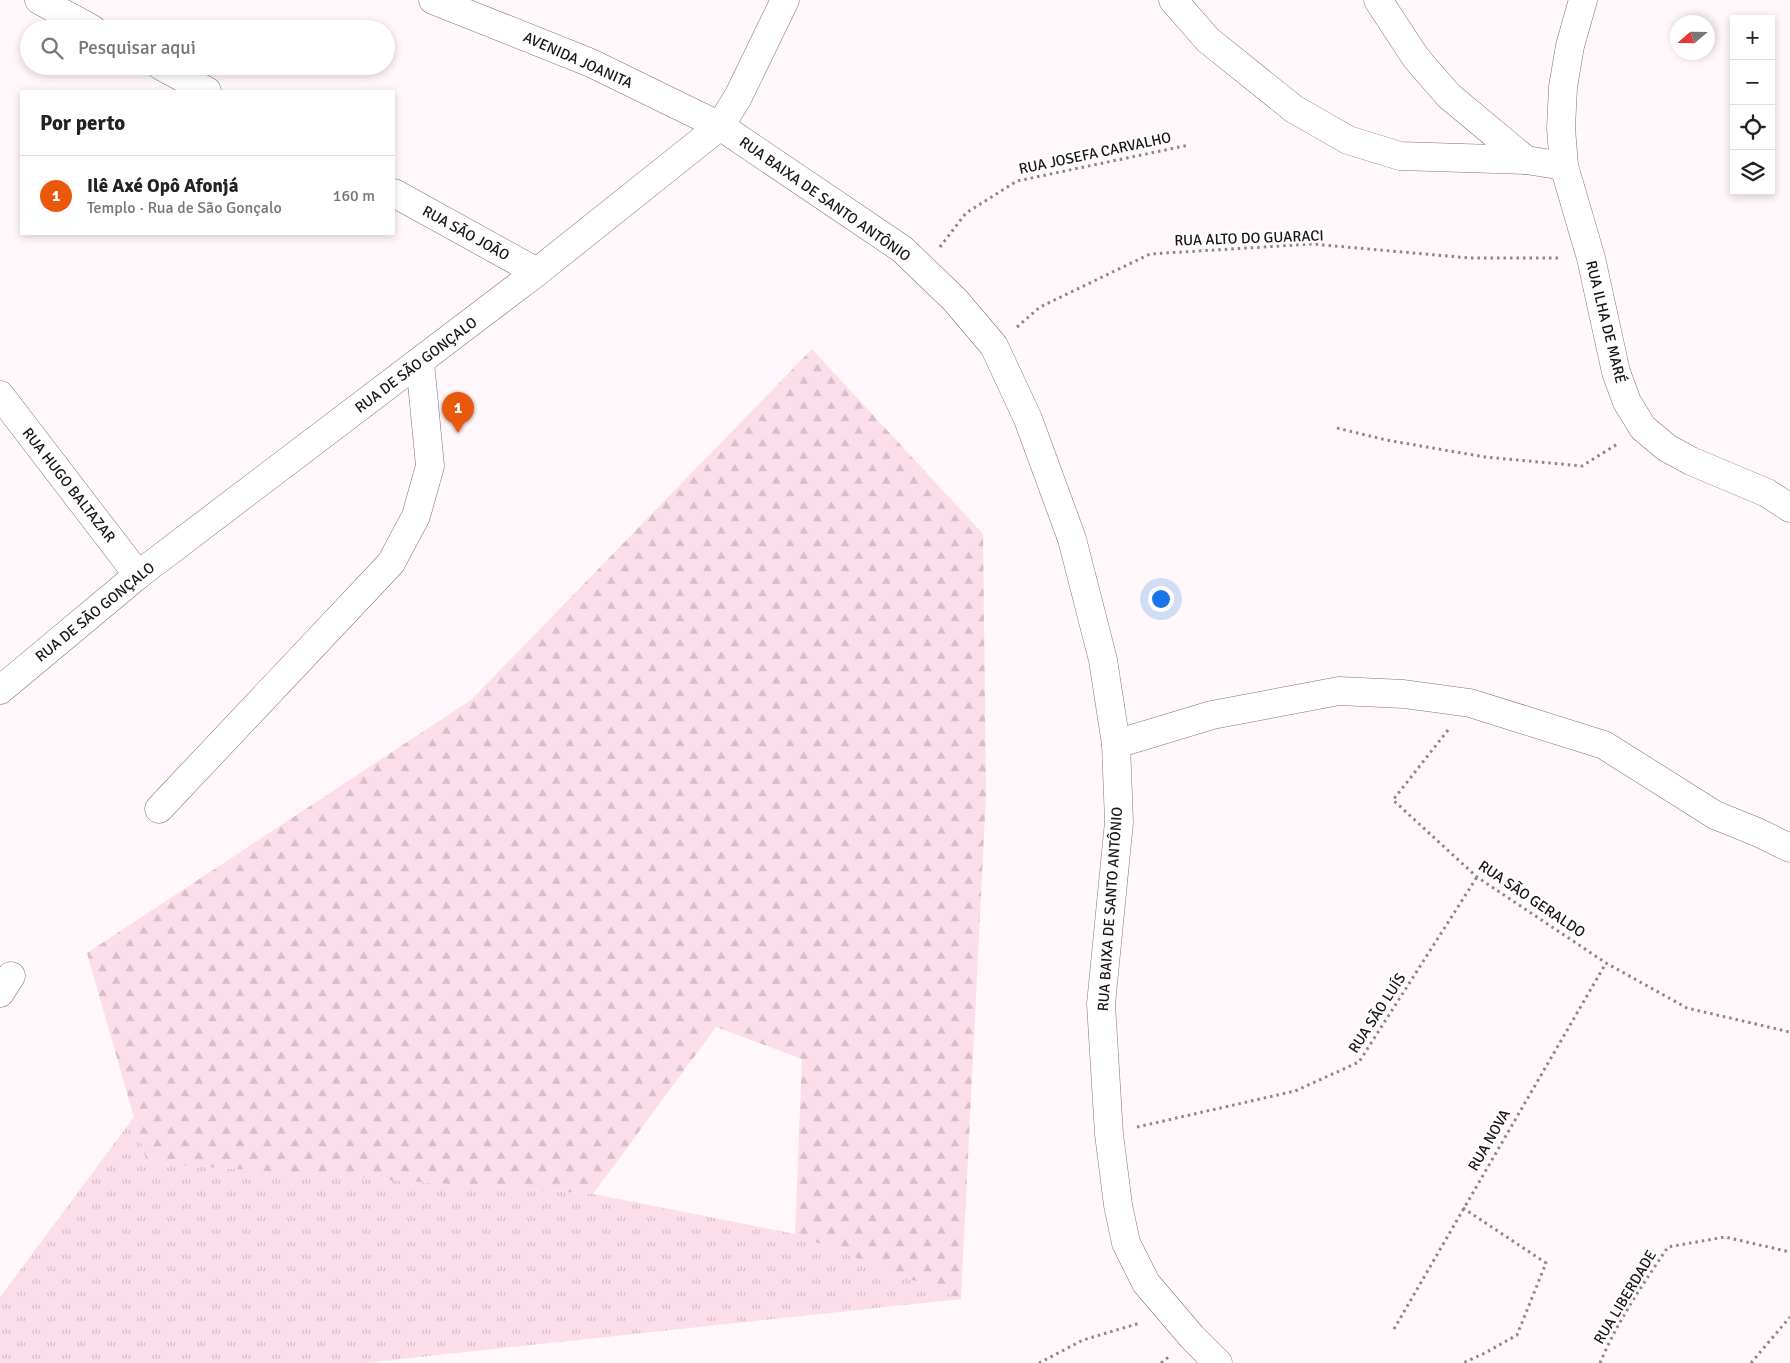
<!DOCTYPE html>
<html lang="pt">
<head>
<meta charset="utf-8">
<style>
	:root { --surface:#fff; --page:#f6f6f6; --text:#222; --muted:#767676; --line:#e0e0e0; --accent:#ea580c }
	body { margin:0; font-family:Signika,sans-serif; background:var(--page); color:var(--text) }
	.controls { position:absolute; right:15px; top:15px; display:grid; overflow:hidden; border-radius:0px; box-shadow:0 2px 8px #0003 }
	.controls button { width:45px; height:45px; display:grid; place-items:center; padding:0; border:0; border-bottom:1px solid var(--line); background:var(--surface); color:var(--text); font:25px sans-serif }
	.compass { position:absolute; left:1670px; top:15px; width:45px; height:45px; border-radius:50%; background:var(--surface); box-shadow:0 2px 8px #0003; rotate:250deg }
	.you { position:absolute; left:1160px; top:598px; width:18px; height:18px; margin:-12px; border:4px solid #fff; border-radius:50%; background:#1a73e8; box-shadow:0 0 0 8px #1a73e833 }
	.badge { display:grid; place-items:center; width:32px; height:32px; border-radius:50%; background:var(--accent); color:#fff; font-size:16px; font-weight:700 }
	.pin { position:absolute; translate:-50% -41px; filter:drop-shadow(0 1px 2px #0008) }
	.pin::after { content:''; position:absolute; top:26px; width:18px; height:15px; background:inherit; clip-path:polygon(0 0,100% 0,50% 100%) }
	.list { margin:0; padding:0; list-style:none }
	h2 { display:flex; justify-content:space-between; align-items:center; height:65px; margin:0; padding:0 20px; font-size:21px }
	h2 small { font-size:16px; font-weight:400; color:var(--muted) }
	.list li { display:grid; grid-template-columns:32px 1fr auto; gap:15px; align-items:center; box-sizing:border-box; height:80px; padding:0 20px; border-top:1px solid var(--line) }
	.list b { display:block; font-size:19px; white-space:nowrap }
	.list p { margin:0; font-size:16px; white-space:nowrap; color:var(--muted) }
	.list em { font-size:16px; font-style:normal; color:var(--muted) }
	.icon { flex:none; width:28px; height:28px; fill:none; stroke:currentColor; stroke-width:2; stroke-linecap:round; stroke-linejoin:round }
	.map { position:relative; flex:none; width:1790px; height:1363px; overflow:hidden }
	.search { position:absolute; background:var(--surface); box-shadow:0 2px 8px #0003; left:20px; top:20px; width:375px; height:55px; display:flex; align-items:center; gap:12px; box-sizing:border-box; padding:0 18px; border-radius:28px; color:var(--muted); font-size:19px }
	.panel { position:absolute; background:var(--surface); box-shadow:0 2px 8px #0003; left:20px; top:90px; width:375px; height:145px; border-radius:0px }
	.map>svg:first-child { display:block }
	.grass { fill:url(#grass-tufts) }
	.forest { fill:url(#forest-firs) }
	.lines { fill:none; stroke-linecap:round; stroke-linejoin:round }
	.minor-casing { stroke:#83737a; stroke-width:29 }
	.path { stroke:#8e878a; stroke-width:3; stroke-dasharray:2.5 4; stroke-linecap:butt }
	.minor { stroke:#fff; stroke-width:28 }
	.labels { text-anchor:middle; stroke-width:4.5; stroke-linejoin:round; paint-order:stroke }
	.street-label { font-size:15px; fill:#1b1518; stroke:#fff }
</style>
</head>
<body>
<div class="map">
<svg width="1790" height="1363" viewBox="0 0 1790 1363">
	<defs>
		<pattern id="grass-tufts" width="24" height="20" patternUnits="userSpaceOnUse" patternTransform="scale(1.25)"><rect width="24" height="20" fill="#fbdeea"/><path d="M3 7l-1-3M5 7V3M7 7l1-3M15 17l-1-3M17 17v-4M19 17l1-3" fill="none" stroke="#d7bec8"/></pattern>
		<pattern id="forest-firs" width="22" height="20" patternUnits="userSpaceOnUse" patternTransform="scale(1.25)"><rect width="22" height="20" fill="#fbdeea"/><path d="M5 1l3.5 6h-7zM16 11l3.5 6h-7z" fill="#d7bec8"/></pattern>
	</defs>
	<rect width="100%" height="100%" fill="#fff7fa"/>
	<polygon class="grass" points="134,1117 147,1163 593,1194 795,1234 961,1299 364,1363 0,1363 0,1297"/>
	<polygon class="forest" points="812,349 983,534 986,794 961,1299 795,1234 802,1059 716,1027 593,1194 147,1163 87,953 471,700"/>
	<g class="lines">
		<defs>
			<g id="minor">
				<polyline points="39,0 92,29"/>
				<polyline points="433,0 591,63 720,126 902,249 955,300 994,346 1028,419 1072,539 1103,660 1116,744 1119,822 1101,1004 1109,1134 1118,1205 1126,1243 1146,1283 1192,1337 1218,1363"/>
				<polyline points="1173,0 1208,40 1294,109 1348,140 1400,156 1526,160 1564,166"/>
				<polyline points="1378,0 1416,58 1449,96 1526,160"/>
				<polyline points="1583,0 1570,46 1563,87 1561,128 1564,166 1591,258 1616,372 1627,402 1643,428 1667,448 1691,461 1767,493 1790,508"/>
				<polyline points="161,66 207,91"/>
				<polyline points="394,193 537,272"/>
				<polyline points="0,395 138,575"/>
				<polyline points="0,690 138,575 537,272 720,126 738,97 785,0"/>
				<polyline points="1116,744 1212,715 1339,691 1404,694 1470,703 1604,745 1715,815 1757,832 1790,848"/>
				<polyline points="159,809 391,563 416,516 430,466 420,362"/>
				<polyline points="0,993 11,976"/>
			</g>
		</defs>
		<use href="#minor" class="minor-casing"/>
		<g class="path">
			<polyline points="940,247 966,213 1017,181 1189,145"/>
			<polyline points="1017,327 1040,307 1150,254 1312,244 1470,258 1560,258"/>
			<polyline points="1337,428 1386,440 1485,457 1582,466 1619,443"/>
			<polyline points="1448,730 1393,800 1477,877 1606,963 1687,1008 1790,1032"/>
			<polyline points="1137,1127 1295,1091 1359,1062 1477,877"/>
			<polyline points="1463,1208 1546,1263 1517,1335 1485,1353 1463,1363"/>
			<polyline points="1394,1329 1606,963"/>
			<polyline points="1039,1363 1083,1340 1140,1323"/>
			<polyline points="1161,1363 1171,1355"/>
			<path d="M1600,1363C1617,1322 1643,1284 1668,1247L1725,1237L1790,1252"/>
			<polyline points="1751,1363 1790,1317"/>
		</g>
		<use href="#minor" class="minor"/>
	</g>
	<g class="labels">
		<g class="street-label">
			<text transform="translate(578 60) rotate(24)" y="5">AVENIDA JOANITA</text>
			<text transform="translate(1095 153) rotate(-12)" y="5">RUA JOSEFA CARVALHO</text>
			<text transform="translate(825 199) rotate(35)" y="5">RUA BAIXA DE SANTO ANTÔNIO</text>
			<text transform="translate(466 233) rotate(29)" y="5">RUA SÃO JOÃO</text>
			<text transform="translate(1249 238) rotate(-2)" y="5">RUA ALTO DO GUARACI</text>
			<text transform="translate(1606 322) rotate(76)" y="5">RUA ILHA DE MARÉ</text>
			<text transform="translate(416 365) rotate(-37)" y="5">RUA DE SÃO GONÇALO</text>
			<text transform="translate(69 485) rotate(52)" y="5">RUA HUGO BALTAZAR</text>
			<text transform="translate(95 612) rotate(-39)" y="5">RUA DE SÃO GONÇALO</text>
			<text transform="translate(1532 899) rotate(34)" y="5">RUA SÃO GERALDO</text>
			<text transform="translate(1110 909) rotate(-86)" y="5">RUA BAIXA DE SANTO ANTÔNIO</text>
			<text transform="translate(1377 1013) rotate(-57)" y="5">RUA SÃO LUÍS</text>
			<text transform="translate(1489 1140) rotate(-60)" y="5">RUA NOVA</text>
			<text transform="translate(1625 1297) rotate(-59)" y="5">RUA LIBERDADE</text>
		</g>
	</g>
</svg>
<div class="controls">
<button>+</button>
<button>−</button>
<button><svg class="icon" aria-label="locate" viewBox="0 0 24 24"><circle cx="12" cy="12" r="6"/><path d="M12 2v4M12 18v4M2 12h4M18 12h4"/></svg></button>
<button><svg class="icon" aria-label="layers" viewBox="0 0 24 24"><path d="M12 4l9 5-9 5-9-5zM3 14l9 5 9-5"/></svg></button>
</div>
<svg class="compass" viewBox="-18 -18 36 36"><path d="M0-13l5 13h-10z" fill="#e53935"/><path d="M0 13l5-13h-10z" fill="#767676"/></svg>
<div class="you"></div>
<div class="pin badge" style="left:458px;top:433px">1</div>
<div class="search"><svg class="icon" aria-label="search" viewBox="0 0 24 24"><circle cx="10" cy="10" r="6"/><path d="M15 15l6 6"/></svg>Pesquisar aqui</div>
<section class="panel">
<h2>Por perto<small></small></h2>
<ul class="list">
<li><span class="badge">1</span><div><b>Ilê Axé Opô Afonjá</b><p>Templo · Rua de São Gonçalo</p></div><em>160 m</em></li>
</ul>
</section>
</div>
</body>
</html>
